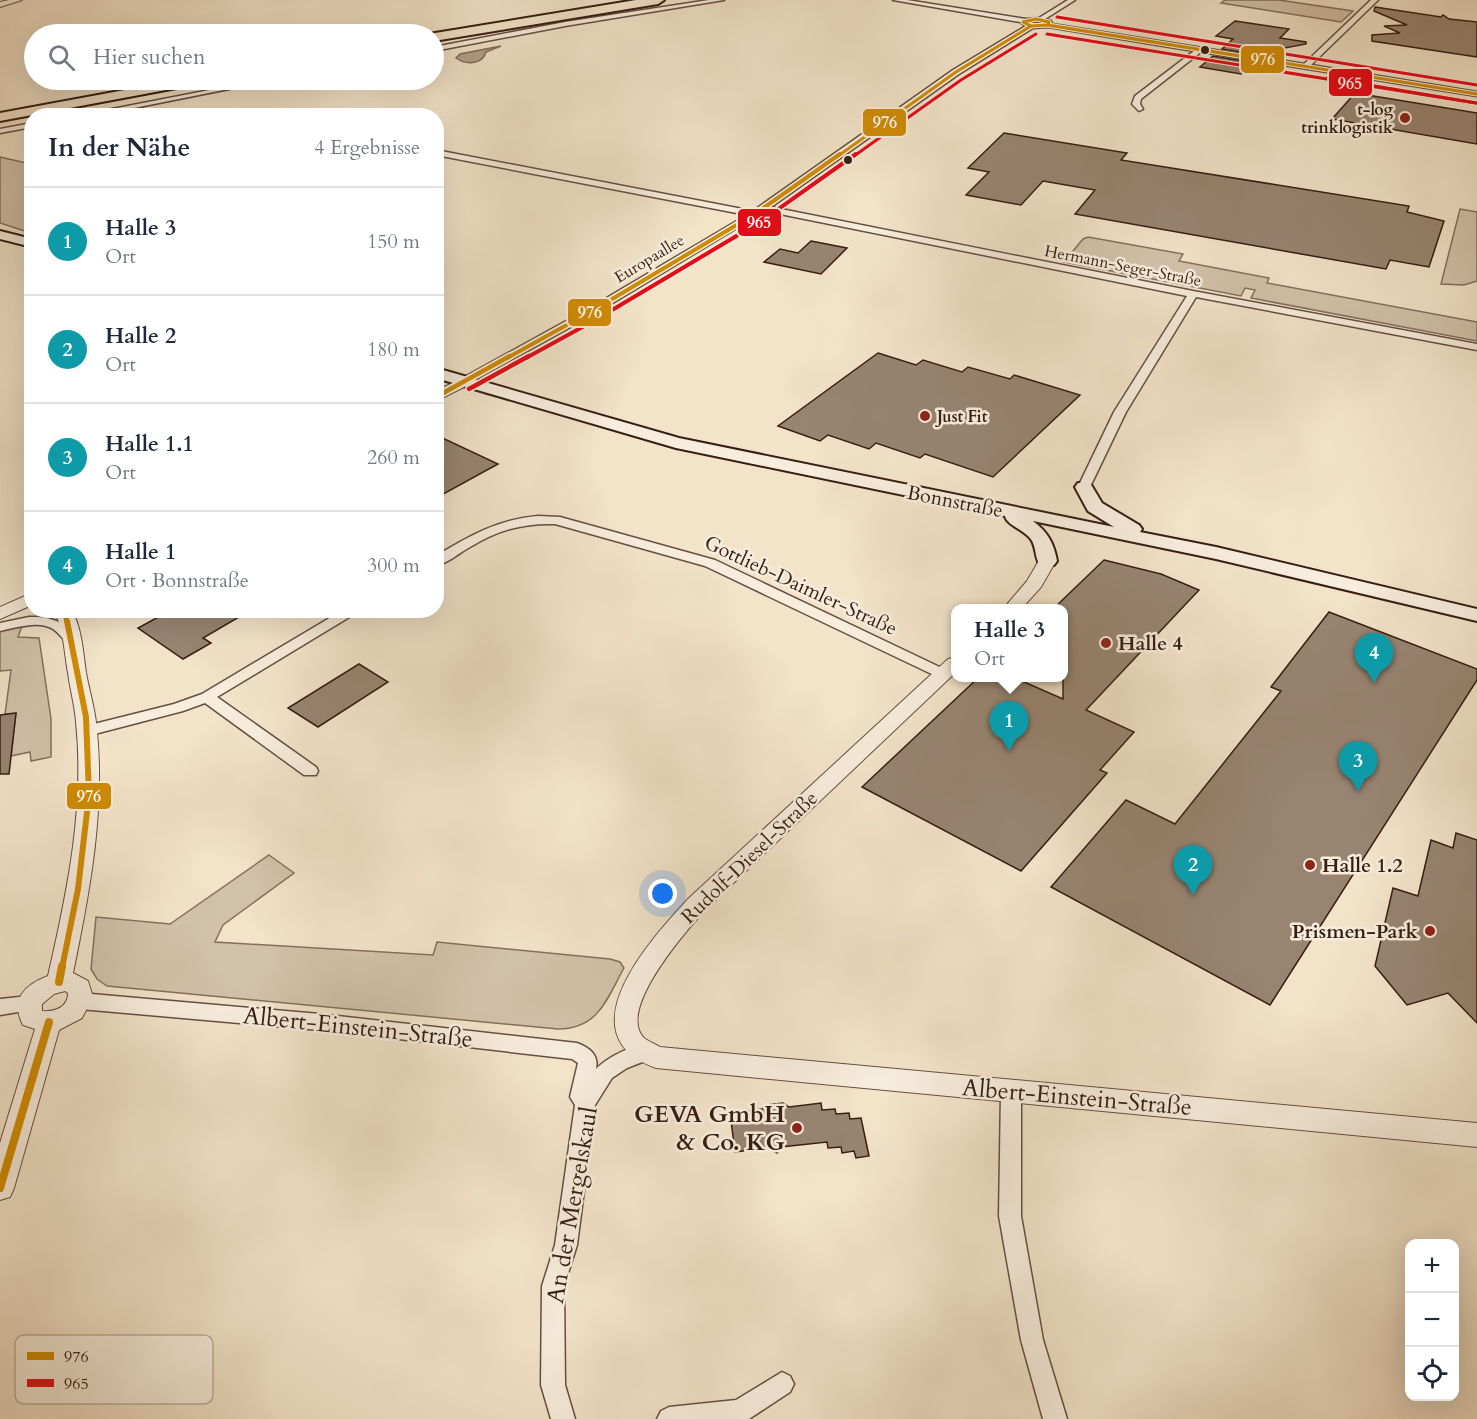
<!DOCTYPE html>
<html lang="de">
<head>
<meta charset="utf-8">
<style>
	:root { --surface:#fff; --page:#f2f2f3; --text:#1f2937; --muted:#747a83; --line:#e0e1e3; --accent:#8f2418 }
	body { margin:0; font-family:Cardo,serif; background:var(--page); color:var(--text) }
	.controls { position:absolute; right:18px; bottom:18px; display:grid; overflow:hidden; border-radius:12px; box-shadow:0 6px 24px #0002 }
	.controls button { width:54px; height:54px; display:grid; place-items:center; padding:0; border:0; border-bottom:2px solid var(--line); background:var(--surface); color:var(--text); font:30px sans-serif }
	.you { position:absolute; left:663px; top:894px; width:21px; height:21px; margin:-15px; border:4px solid #fff; border-radius:50%; background:#1a73e8; box-shadow:0 0 0 9px #1a73e833 }
	.badge { display:grid; place-items:center; width:39px; height:39px; border-radius:50%; background:var(--accent); color:#fff; font-size:20px; font-weight:700 }
	.pin { position:absolute; translate:-50% -50px; filter:drop-shadow(0 2px 3px #0008) }
	.pin::after { content:''; position:absolute; top:32px; width:21px; height:18px; background:inherit; clip-path:polygon(0 0,100% 0,50% 100%) }
	.popup { position:absolute; left:951px; top:604px; width:117px; height:78px; box-sizing:border-box; display:grid; place-content:center; border-radius:12px; background:var(--surface); filter:drop-shadow(0 2px 4px #0005); font-size:20px; white-space:nowrap; color:var(--muted) }
	.popup b { font-size:22px; color:var(--text) }
	.popup::after { content:''; position:absolute; left:50%; top:100%; margin-left:-12px; border:12px solid transparent; border-top-color:var(--surface) }
	.list { margin:0; padding:0; list-style:none }
	h2 { display:flex; justify-content:space-between; align-items:center; height:78px; margin:0; padding:0 24px; font-size:26px }
	h2 small { font-size:20px; font-weight:400; color:var(--muted) }
	.list li { display:grid; grid-template-columns:39px 1fr auto; gap:18px; align-items:center; box-sizing:border-box; height:108px; padding:0 24px; border-top:2px solid var(--line) }
	.list b { display:block; font-size:22px; white-space:nowrap }
	.list p { margin:0; font-size:20px; white-space:nowrap; color:var(--muted) }
	.list em { font-size:20px; font-style:normal; color:var(--muted) }
	.icon { flex:none; width:33px; height:33px; fill:none; stroke:currentColor; stroke-width:2; stroke-linecap:round; stroke-linejoin:round }
	.map { position:relative; flex:none; width:1477px; height:1419px; overflow:hidden }
	.search { position:absolute; background:var(--surface); box-shadow:0 6px 24px #0002; left:24px; top:24px; width:420px; height:66px; display:flex; align-items:center; gap:15px; box-sizing:border-box; padding:0 21px; border-radius:33px; color:var(--muted); font-size:22px }
	.panel { position:absolute; background:var(--surface); box-shadow:0 6px 24px #0002; left:24px; top:108px; width:420px; height:510px; border-radius:24px }
	.map>svg:first-child { display:block }
	.green { fill:#d2c2aa; stroke:#84705e; stroke-width:1.5 }
	.water { fill:#b2a08b; stroke:#806c5b; stroke-width:1.5 }
	.building { fill:#988471; stroke:#361e12; stroke-width:1.5 }
	.lines { fill:none; stroke-linecap:round; stroke-linejoin:round }
	.minor-casing { stroke:#654f40; stroke-width:3 }
	.tertiary-casing { stroke:#654f40; stroke-width:2 }
	.secondary-casing { stroke:#361e12; stroke-width:4 }
	.motorway-casing { stroke:#361e12; stroke-width:4 }
	.minor { fill:#f7eddc; fill-rule:evenodd }
	.tertiary { fill:#f7eddc; fill-rule:evenodd }
	.secondary { fill:#f7eddc; fill-rule:evenodd }
	.motorway { fill:#f2e3c9; fill-rule:evenodd }
	.bus-1-far4-casing { stroke:#f7eddc; stroke-width:5 }
	.bus-1-far3-casing { stroke:#f7eddc; stroke-width:7 }
	.bus-1-far2-casing { stroke:#f7eddc; stroke-width:8 }
	.bus-1-far1-casing { stroke:#f7eddc; stroke-width:10 }
	.bus-1-casing { stroke:#f7eddc; stroke-width:13 }
	.bus-2-far2-casing { stroke:#f7eddc; stroke-width:5 }
	.bus-2-far1-casing { stroke:#f7eddc; stroke-width:7 }
	.bus-2-casing { stroke:#f7eddc; stroke-width:8 }
	.bus-1-far4 { stroke:#d08b04; stroke-width:3 }
	.bus-1-far3 { stroke:#d08b04; stroke-width:4 }
	.bus-1-far2 { stroke:#d08b04; stroke-width:4.5 }
	.bus-1-far1 { stroke:#d08b04; stroke-width:6 }
	.bus-1 { stroke:#d08b04; stroke-width:8 }
	.bus-2-far2 { stroke:#e30b18; stroke-width:3 }
	.bus-2-far1 { stroke:#e30b18; stroke-width:4 }
	.bus-2 { stroke:#e30b18; stroke-width:4.5 }
	.bus-dot { fill:#361e12; stroke:#f7eddc; stroke-width:2 }
	.poi-dot { fill:#8f2418; stroke:#f7eddc; stroke-width:2 }
	.labels { text-anchor:middle; stroke-width:5; stroke-linejoin:round; paint-order:stroke }
	.far-poi-label { font-size:16px; font-weight:bold; fill:#361e12; stroke:#f7eddc; text-anchor:end }
	.far-street-label { font-size:16px; fill:#361e12; stroke:#f7eddc }
	.street-label { font-size:20px; fill:#361e12; stroke:#f7eddc }
	.poi-label { font-size:20px; font-weight:bold; fill:#361e12; stroke:#f7eddc; text-anchor:start }
	.near-street-label { font-size:24px; fill:#361e12; stroke:#f7eddc }
	.near-poi-label { font-size:24px; font-weight:bold; fill:#361e12; stroke:#f7eddc; text-anchor:end }
	.key { fill:#f7eddc; stroke:#bdaf9f; stroke-width:1.5 }
	.key-label { font-size:16px; fill:#361e12 }
	.line-badge { stroke:#f7eddc; stroke-width:2 }
	.badge-label { font-size:16px; text-anchor:middle; font-weight:bold; fill:#fff }
</style>
</head>
<body>
<div class="map">
<svg width="1477" height="1419" viewBox="0 0 1477 1419">
	<rect width="100%" height="100%" fill="#f2e3c9"/>
	<filter id="stains"><feTurbulence type="fractalNoise" baseFrequency=".00333" numOctaves="4"/><feColorMatrix values="0 0 0 0 .2 0 0 0 0 .09 0 0 0 0 .02 0 0 0 .5 -.17"/></filter>
	<radialGradient id="worn" r=".72"><stop offset=".6" stop-color="#630" stop-opacity="0"/><stop offset="1" stop-color="#630" stop-opacity=".3"/></radialGradient>
	<g class="green">
		<polygon points="1225,0 1279,0 1353,11 1341,22 1221,3"/>
		<polygon points="0,157 31,164 31,233 0,223"/>
		<polygon points="1460,209 1477,212 1477,281 1464,285 1441,284"/>
		<polygon points="1088,237 1183,254 1179,261 1269,278 1267,283 1477,322 1477,341 1251,298 1255,290 1245,288 1241,296 1064,262 1083,239"/>
		<polygon points="22,626 18,637 39,638 51,719 51,757 31,761 30,752 11,756 16,713 5,714 11,670 0,671 0,629"/>
		<path d="M269,855L294,873L223,925L215,942L433,955L437,942L610,959L620,962L624,968C607,998 599,1029 558,1029L107,986L97,979L91,969L96,917L170,924Z"/>
	</g>
	<path class="water" d="M501,46L486,52C482,65 466,65 456,58L460,54Z"/>
	<g class="building">
		<polygon points="1375,7 1441,17 1443,15 1449,19 1477,22 1477,57 1372,41 1372,35 1400,33 1384,26 1407,25 1374,11"/>
		<polygon points="1235,21 1289,29 1280,38 1306,42 1306,44 1253,54 1222,49 1233,39 1216,36"/>
		<polygon points="1213,56 1254,63 1241,74 1200,67"/>
		<polygon points="1355,93 1477,113 1477,144 1332,119"/>
		<polygon points="1004,133 1127,153 1121,160 1409,206 1407,212 1444,221 1429,267 1390,260 1386,269 1075,214 1095,190 1043,181 1021,205 966,195 989,172 968,168"/>
		<polygon points="811,241 847,248 821,274 764,262 780,249 798,253"/>
		<polygon points="878,353 916,365 923,360 962,372 968,367 1010,379 1014,375 1080,395 993,477 925,454 920,458 876,443 869,449 828,435 820,441 778,426"/>
		<polygon points="436,435 498,464 436,498"/>
		<polygon points="1104,560 1161,574 1199,590 1086,710 1134,732 1100,770 1107,773 1021,871 862,787 978,678 1015,678 1063,699 1063,609 1053,609"/>
		<polygon points="171,610 251,610 203,638 211,643 183,659 138,628"/>
		<polygon points="1329,612 1477,669 1477,680 1270,1005 1051,887 1126,800 1175,824 1281,691 1271,687"/>
		<polygon points="359,664 388,682 318,727 288,708"/>
		<polygon points="16,713 9,774 0,774 0,715"/>
		<polygon points="1456,833 1477,840 1477,1023 1448,993 1407,1005 1375,966 1393,888 1418,896 1431,840 1453,848"/>
		<polygon points="783,1103 789,1107 821,1103 822,1110 835,1109 836,1114 849,1113 850,1119 861,1118 869,1156 856,1158 854,1151 842,1153 841,1147 828,1148 827,1142 781,1147 777,1153 768,1148 735,1152 730,1113 762,1109 766,1105"/>
	</g>
	<g class="lines">
		<defs>
			<g id="minor">
				<polygon points="709,0 724,0 565,26 434,51 434,47 565,22"/>
				<path d="M893,0H907L1026,19L1039,18L1068,0H1075L1045,19L1051,21L1052,24L1304,64L1371,0H1378L1311,65L1477,92V96L1201,52L1141,99L1140,104L1143,109L1139,111L1132,104L1135,96L1194,51L1048,27L1033,28L959,74L771,207L1193,291L1477,344V350L1196,297L1126,412L1090,487L1084,491L1078,487L1114,412L1187,296L765,211L596,313L469,383H461V379L588,309L747,215L436,155V150L753,211L953,70L1026,26L1020,22ZM1036,21L1045,23H1029Z"/>
				<polygon points="261,80 274,80 94,116 76,116"/>
				<polygon points="32,123 32,127 0,133 0,129"/>
				<path d="M538,516L560,517L715,560L948,671L950,674L948,677H938L705,566L555,524C523,523 498,530 470,547C459,553 448,563 436,566V556C469,536 499,519 538,516Z"/>
				<polygon points="343,610 361,610 217,697 316,767 318,771 316,775 304,775 205,703 183,711 87,736 79,731 82,727 174,704 202,694"/>
				<path d="M29,617C51,616 66,622 79,640L72,644C63,642 61,634 53,629C38,620 16,628 0,631V623Z"/>
				<path d="M80,993L320,1014L577,1043C590,1048 599,1055 596,1069C607,1058 634,1042 650,1047L653,1053L650,1059L627,1068L612,1078L595,1105L577,1245L564,1286L565,1385L575,1419H551L541,1385L542,1286L555,1245L575,1105L570,1097L578,1063L572,1059L320,1030L80,1009L73,1006L71,1001L73,996Z"/>
				<polygon points="29,996 36,999 38,1004 36,1009 0,1015 0,999"/>
				<polygon points="1011,1083 1018,1086 1021,1092 1021,1216 1043,1340 1067,1419 1043,1419 1021,1340 999,1216 1001,1092 1004,1086"/>
				<polygon points="782,1372 790,1376 794,1384 790,1392 749,1419 657,1419 661,1411 669,1407 736,1400"/>
			</g>
			<g id="tertiary">
				<polygon points="9,0 22,0 0,7 0,2"/>
				<polygon points="465,377 470,378 472,381 470,384 436,401 436,391"/>
				<polygon points="1047,556 1053,557 1056,561 1041,587 1022,608 1004,608 1027,581 1041,557"/>
				<polygon points="32,593 32,605 0,619 0,607"/>
				<path d="M54,610H72C82,630 83,651 86,673C89,689 94,706 96,722C106,807 90,891 73,973L88,981L93,997L82,1018L59,1030L14,1188L10,1197L0,1200V1143L35,1029L23,1025C10,1000 24,985 48,976C67,893 85,808 76,722C75,706 70,689 68,673C64,651 64,630 54,610ZM65,991L68,993C68,1008 54,1012 42,1011V1004L54,994Z"/>
				<path d="M955,657V673L705,910C687,930 616,1010 644,1038C648,1041 655,1044 660,1047L1477,1123V1147L656,1068C563,1035 651,939 689,898L948,659Z"/>
			</g>
			<g id="secondary">
				<polygon points="0,231 32,239 32,247 0,239"/>
				<path d="M436,368L679,438L1114,527L1088,511L1075,487L1078,483H1090L1102,503L1139,525L1142,529L1140,532L1216,547L1477,609V621L1216,559L1033,521C1048,532 1054,544 1057,561L1054,565H1040C1034,557 1037,546 1030,538C1022,529 1007,525 1005,516L676,448L436,378Z"/>
			</g>
			<g id="motorway">
				<polygon points="636,0 664,0 658,4 434,41 434,34 429,34"/>
				<polygon points="179,80 205,80 198,84 0,121 0,113"/>
			</g>
		</defs>
		<use href="#minor" class="minor-casing"/>
		<use href="#tertiary" class="tertiary-casing"/>
		<use href="#secondary" class="secondary-casing"/>
		<use href="#motorway" class="motorway-casing"/>
		<use href="#minor" class="minor"/>
		<use href="#tertiary" class="tertiary"/>
		<use href="#secondary" class="secondary"/>
		<use href="#motorway" class="motorway"/>
		<defs>
			<g id="bus-1-far4">
				<polygon points="1036,19 1049,22 1048,25 1031,26 1023,22"/>
				<polygon points="1048,25 1477,94 1053,26"/>
				<polyline points="838,156 956,72 1031,26"/>
			</g>
			<polyline id="bus-1-far3" points="507,358 592,311 755,214 840,154"/>
			<g id="bus-1-far2">
				<polyline points="436,397 510,356"/>
				<polyline points="63,610 67,622"/>
			</g>
			<polyline id="bus-1-far1" points="62,968 78,889 89,795 86,717 67,621"/>
			<g id="bus-1">
				<polyline points="59,982 62,966"/>
				<polyline points="0,1188 49,1022"/>
			</g>
			<g id="bus-2-far2">
				<polyline points="1057,17 1477,85"/>
				<polyline points="1047,34 1476,103"/>
				<polyline points="1327,78 1476,103"/>
				<polyline points="854,156 961,80 1036,34"/>
			</g>
			<polyline id="bus-2-far1" points="526,358 597,319 760,222 856,154"/>
			<polyline id="bus-2" points="469,389 529,356"/>
		</defs>
		<use href="#bus-1-far4" class="bus-1-far4-casing"/>
		<use href="#bus-1-far3" class="bus-1-far3-casing"/>
		<use href="#bus-1-far2" class="bus-1-far2-casing"/>
		<use href="#bus-1-far1" class="bus-1-far1-casing"/>
		<use href="#bus-1" class="bus-1-casing"/>
		<use href="#bus-2-far2" class="bus-2-far2-casing"/>
		<use href="#bus-2-far1" class="bus-2-far1-casing"/>
		<use href="#bus-2" class="bus-2-casing"/>
		<use href="#bus-1-far4" class="bus-1-far4"/>
		<use href="#bus-1-far3" class="bus-1-far3"/>
		<use href="#bus-1-far2" class="bus-1-far2"/>
		<use href="#bus-1-far1" class="bus-1-far1"/>
		<use href="#bus-1" class="bus-1"/>
		<use href="#bus-2-far2" class="bus-2-far2"/>
		<use href="#bus-2-far1" class="bus-2-far1"/>
		<use href="#bus-2" class="bus-2"/>
	</g>
	<g class="bus-dot">
		<circle cx="1205" cy="50" r="5"/>
		<circle cx="848" cy="160" r="5"/>
	</g>
	<g class="poi-dot">
		<circle cx="1405" cy="118" r="6"/>
		<circle cx="925" cy="416" r="6"/>
		<circle cx="1106" cy="643" r="6"/>
		<circle cx="1310" cy="865" r="6"/>
		<circle cx="1430" cy="931" r="6"/>
		<circle cx="797" cy="1128" r="6"/>
	</g>
	<g class="labels">
		<g class="far-poi-label">
			<text x="1393" y="115">t-log<tspan x="1393" dy="18">trinklogistik</tspan></text>
			<text x="937" y="422" text-anchor="start">Just Fit</text>
		</g>
		<g class="far-street-label">
			<text transform="translate(649 258) rotate(-31)" y="6">Europaallee</text>
			<text transform="translate(1123 265) rotate(11)" y="6">Hermann-Seger-Straße</text>
		</g>
		<g class="street-label">
			<text transform="translate(955 501) rotate(11)" y="7">Bonnstraße</text>
			<text transform="translate(801 585) rotate(25)" y="7">Gottlieb-Daimler-Straße</text>
			<text transform="translate(749 857) rotate(-44)" y="7">Rudolf-Diesel-Straße</text>
		</g>
		<g class="poi-label">
			<text x="1118" y="650">Halle 4</text>
			<text x="1322" y="872">Halle 1.2</text>
			<text x="1418" y="938" text-anchor="end">Prismen-Park</text>
		</g>
		<g class="near-street-label">
			<text transform="translate(358 1027) rotate(6)" y="8">Albert-Einstein-Straße</text>
			<text transform="translate(1077 1097) rotate(5)" y="8">Albert-Einstein-Straße</text>
			<text transform="translate(572 1205) rotate(-80)" y="8">An der Mergelskaul</text>
		</g>
		<g class="near-poi-label">
			<text x="785" y="1122">GEVA GmbH<tspan x="785" dy="28">&amp; Co. KG</tspan></text>
		</g>
	</g>
	<rect x="15" y="1335" width="198" height="69" rx="9" class="key"/>
	<rect x="27" y="1352" width="27" height="8" fill="#d08b04"/>
	<rect x="27" y="1379" width="27" height="8" fill="#e30b18"/>
	<g class="key-label">
		<text x="64" y="1362">976</text>
		<text x="64" y="1389">965</text>
	</g>
	<g class="line-badge">
		<rect x="1240" y="45" width="45" height="29" rx="6" fill="#d08b04"/>
		<rect x="1328" y="68" width="45" height="29" rx="6" fill="#e30b18"/>
		<rect x="862" y="108" width="45" height="29" rx="6" fill="#d08b04"/>
		<rect x="737" y="208" width="45" height="29" rx="6" fill="#e30b18"/>
		<rect x="567" y="298" width="45" height="29" rx="6" fill="#d08b04"/>
		<rect x="66" y="782" width="46" height="28" rx="6" fill="#d08b04"/>
	</g>
	<g class="badge-label">
		<text x="1263" y="65">976</text>
		<text x="1350" y="89">965</text>
		<text x="885" y="128">976</text>
		<text x="759" y="228">965</text>
		<text x="590" y="318">976</text>
		<text x="89" y="802">976</text>
	</g>
	<rect width="100%" height="100%" filter="url(#stains)"/>
	<rect width="100%" height="100%" fill="url(#worn)"/>
</svg>
<div class="controls">
<button>+</button>
<button>−</button>
<button><svg class="icon" aria-label="locate" viewBox="0 0 24 24"><circle cx="12" cy="12" r="6"/><path d="M12 2v4M12 18v4M2 12h4M18 12h4"/></svg></button>
</div>
<div class="you"></div>
<div class="pin badge" style="left:1009px;top:751px;background:#0f9aa8">1</div>
<div class="popup"><b>Halle 3</b>Ort</div>
<div class="pin badge" style="left:1193px;top:895px;background:#0f9aa8">2</div>
<div class="pin badge" style="left:1358px;top:791px;background:#0f9aa8">3</div>
<div class="pin badge" style="left:1374px;top:683px;background:#0f9aa8">4</div>
<div class="search"><svg class="icon" aria-label="search" viewBox="0 0 24 24"><circle cx="10" cy="10" r="6"/><path d="M15 15l6 6"/></svg>Hier suchen</div>
<section class="panel">
<h2>In der Nähe<small>4 Ergebnisse</small></h2>
<ul class="list">
<li><span class="badge" style="background:#0f9aa8">1</span><div><b>Halle 3</b><p>Ort</p></div><em>150 m</em></li>
<li><span class="badge" style="background:#0f9aa8">2</span><div><b>Halle 2</b><p>Ort</p></div><em>180 m</em></li>
<li><span class="badge" style="background:#0f9aa8">3</span><div><b>Halle 1.1</b><p>Ort</p></div><em>260 m</em></li>
<li><span class="badge" style="background:#0f9aa8">4</span><div><b>Halle 1</b><p>Ort · Bonnstraße</p></div><em>300 m</em></li>
</ul>
</section>
</div>
</body>
</html>
